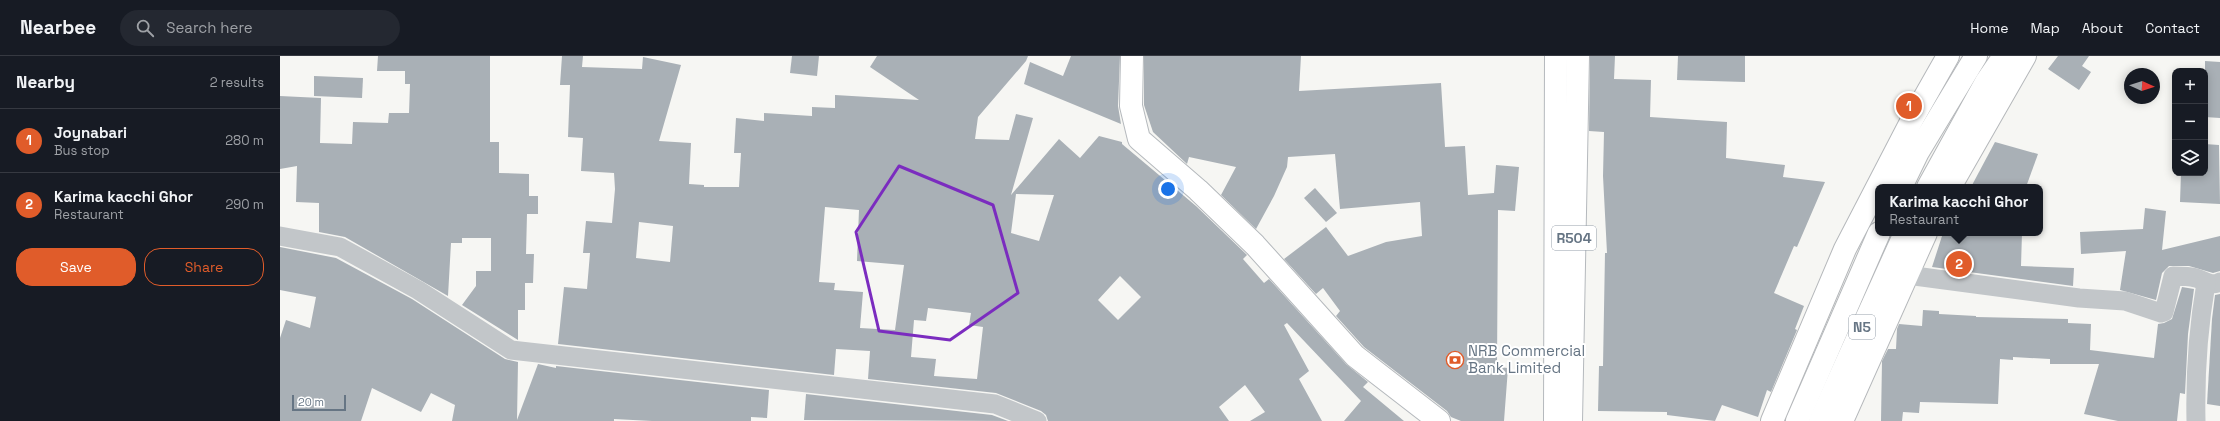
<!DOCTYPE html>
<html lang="en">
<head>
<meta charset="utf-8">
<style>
	:root { --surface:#171b24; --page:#242831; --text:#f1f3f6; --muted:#9ea1a6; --line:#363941; --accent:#e05c2a }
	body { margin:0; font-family:"Space Grotesk",sans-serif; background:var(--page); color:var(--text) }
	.controls { position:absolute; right:12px; top:12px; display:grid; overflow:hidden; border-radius:8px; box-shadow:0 2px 10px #0003 }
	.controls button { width:36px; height:36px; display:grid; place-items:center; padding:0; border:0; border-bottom:1px solid var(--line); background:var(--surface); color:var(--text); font:20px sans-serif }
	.compass { position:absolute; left:1844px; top:12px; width:36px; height:36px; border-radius:50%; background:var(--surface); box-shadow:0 2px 10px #0003; rotate:93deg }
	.scale { position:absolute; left:12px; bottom:10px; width:54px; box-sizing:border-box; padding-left:4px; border:2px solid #667584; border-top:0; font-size:11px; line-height:14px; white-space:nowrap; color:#667584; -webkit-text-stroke:3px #fff; paint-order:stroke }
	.you { position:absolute; left:888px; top:133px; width:14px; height:14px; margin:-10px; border:3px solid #fff; border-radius:50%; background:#1a73e8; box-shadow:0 0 0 6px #1a73e833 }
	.badge { display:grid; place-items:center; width:26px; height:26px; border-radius:50%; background:var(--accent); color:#fff; font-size:13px; font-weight:700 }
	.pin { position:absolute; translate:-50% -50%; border:2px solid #fff; box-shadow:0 1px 4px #0006 }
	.popup { position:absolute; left:1595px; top:128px; width:168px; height:52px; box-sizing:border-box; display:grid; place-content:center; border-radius:8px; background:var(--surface); filter:drop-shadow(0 1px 3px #0005); font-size:13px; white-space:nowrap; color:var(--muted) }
	.popup b { font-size:15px; color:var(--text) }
	.popup::after { content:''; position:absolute; left:50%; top:100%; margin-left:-8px; border:8px solid transparent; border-top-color:var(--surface) }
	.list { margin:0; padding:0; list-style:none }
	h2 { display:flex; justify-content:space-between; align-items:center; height:52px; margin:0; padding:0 16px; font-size:17px }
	h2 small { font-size:13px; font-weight:400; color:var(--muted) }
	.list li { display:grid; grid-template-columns:26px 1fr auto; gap:12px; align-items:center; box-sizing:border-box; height:64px; padding:0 16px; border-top:1px solid var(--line) }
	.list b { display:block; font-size:15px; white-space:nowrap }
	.list p { margin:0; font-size:13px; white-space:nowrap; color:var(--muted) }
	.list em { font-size:13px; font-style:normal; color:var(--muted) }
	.actions { display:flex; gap:8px; padding:12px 16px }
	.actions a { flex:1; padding:9px 0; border:1px solid var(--accent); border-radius:16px; text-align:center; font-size:14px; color:var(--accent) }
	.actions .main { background:var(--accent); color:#fff }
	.icon { flex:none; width:22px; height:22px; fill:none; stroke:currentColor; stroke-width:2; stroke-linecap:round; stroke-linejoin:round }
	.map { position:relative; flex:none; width:1940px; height:365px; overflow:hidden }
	header { display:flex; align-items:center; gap:24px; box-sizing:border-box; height:56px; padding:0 20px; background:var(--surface); border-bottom:1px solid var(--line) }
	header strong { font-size:19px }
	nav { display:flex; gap:22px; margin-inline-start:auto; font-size:14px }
	.search { width:280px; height:36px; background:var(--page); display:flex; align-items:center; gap:10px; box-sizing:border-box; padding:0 14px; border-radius:22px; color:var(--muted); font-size:15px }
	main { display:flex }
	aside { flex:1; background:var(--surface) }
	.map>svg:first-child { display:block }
	.building { fill:#a9b0b6; fill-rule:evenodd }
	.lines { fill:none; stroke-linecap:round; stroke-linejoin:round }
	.major-casing { stroke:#b5b9bd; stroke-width:24 }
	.highway-casing { stroke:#b5b8bb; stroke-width:24 }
	.minor { stroke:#c2c6c9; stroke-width:19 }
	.major { stroke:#fff; stroke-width:22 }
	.highway { stroke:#fff; stroke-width:22 }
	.marked { fill:none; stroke:#7b2cbf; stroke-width:3; stroke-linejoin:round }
	.labels { text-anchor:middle; stroke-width:4; stroke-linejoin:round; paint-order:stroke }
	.shield { fill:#fff; stroke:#949ea9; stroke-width:1 }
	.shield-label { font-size:14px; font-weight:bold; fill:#667584 }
	.poi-label { font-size:15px; fill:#667584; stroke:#fff; text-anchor:start }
</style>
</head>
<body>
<header>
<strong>Nearbee</strong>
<div class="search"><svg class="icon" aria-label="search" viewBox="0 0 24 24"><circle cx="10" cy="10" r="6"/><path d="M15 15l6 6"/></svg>Search here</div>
<nav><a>Home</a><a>Map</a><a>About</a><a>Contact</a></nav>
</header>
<main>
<aside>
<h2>Nearby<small>2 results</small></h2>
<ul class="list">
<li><span class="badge">1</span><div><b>Joynabari</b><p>Bus stop</p></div><em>280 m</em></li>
<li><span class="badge">2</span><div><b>Karima kacchi Ghor</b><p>Restaurant</p></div><em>290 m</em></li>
</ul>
<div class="actions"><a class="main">Save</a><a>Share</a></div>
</aside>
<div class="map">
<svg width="1940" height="365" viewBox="0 0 1940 365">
	<rect width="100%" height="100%" fill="#f6f6f3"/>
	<g class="building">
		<polygon points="98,0 210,0 210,86 219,86 219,117 249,118 249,140 258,140 258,158 247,158 246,198 254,198 253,227 245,227 245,254 238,254 238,284 182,249 196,230 196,215 211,215 211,182 182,182 182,187 171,187 168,240 65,181 39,176 39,147 16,146 17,110 0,113 0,40 41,42 40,87 72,88 73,66 108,67 109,57 129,57 130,28 125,28 125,15 97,15"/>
		<path d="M282,0H303L302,11L362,13L363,1L401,9L379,85L411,87L409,128L424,129V131H459L461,97H454L456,62L484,65V57L532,60V51L555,52V39L639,44L590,11L597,0H748L746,5L698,61L695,83L729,84L736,58L753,62L731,139L779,83L800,102L819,80L842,86V88L916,150L966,198L967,199L963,203L984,227L989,223L1066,308L1088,326L1083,331L1124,365H1064L1081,345L1007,267L1004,269L1029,315L1019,323L1042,365H970L985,356L965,329L939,351L949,365H768L766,359L761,355L716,337L588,323L590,295L556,293L554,319L278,288L284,231L307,233L310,197H303L306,165L332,167L335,133L334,117L301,115L303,82L288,81L290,29H280ZM736,138L774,139L759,185L731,177ZM545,151L579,154L577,205L624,209L615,274L580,272L583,236L554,234L555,227L539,226ZM359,166L393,170L390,206L356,202ZM840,220L861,241L838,264L818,244ZM648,252L691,257L689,269L703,271L697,323L654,320L656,303L631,301L634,264L646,265Z"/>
		<polygon points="512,0 539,0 537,20 510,17"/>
		<polygon points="791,0 840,0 838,50 841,68 744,28 750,6 783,20"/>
		<polygon points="864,0 1021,0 1019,35 1161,27 1165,91 1185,90 1188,139 1214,137 1216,109 1239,111 1235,155 1218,154 1217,311 1228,312 1224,365 1181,365 1171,361 1167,355 1084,291 1056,260 1060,255 1043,232 1036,238 1004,203 1046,171 1068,200 1106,186 1142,180 1140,146 1060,153 1055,98 1008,101 1007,111 994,140 976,173 941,139 956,111 909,101 907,108 873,76 864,49"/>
		<polygon points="1310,0 1335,0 1334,23 1371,24 1370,61 1447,66 1446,102 1505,109 1503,121 1545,126 1517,191 1514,190 1494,237 1524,250 1515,273 1517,274 1491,336 1487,334 1478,361 1442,349 1435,365 1387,359 1387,356 1318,355 1319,310 1323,310 1325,197 1327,197 1323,120 1324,76 1309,75"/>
		<polygon points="1398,0 1465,0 1465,26 1397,24"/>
		<polygon points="1778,0 1809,0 1802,10 1811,16 1799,34 1768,13"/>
		<polygon points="1925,5 1940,6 1940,62 1925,61"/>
		<polygon points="34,20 83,22 82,42 34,40"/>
		<polygon points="1715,86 1758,98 1746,131 1691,131"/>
		<polygon points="1925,88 1939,89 1940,148 1900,146 1901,117 1925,117"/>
		<polygon points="1035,132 1057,157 1046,166 1024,142"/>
		<polygon points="1865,152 1886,155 1882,194 1940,180 1940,215 1933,217 1909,210 1889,210 1882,217 1876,244 1840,234 1846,195 1801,198 1800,176 1863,173"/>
		<polygon points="1663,177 1742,177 1741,210 1794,212 1793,230 1652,211"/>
		<polygon points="0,191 56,202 132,243 225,303 238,306 237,364 258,308 276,312 276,310 489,334 487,362 471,361 471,365 372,365 334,363 334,365 172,365 175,349 151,337 141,356 92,332 81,365 0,365 0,282 6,264 30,272 36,241 0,234"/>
		<polygon points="1902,231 1914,233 1908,278 1905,338 1900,337 1897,365 1838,365 1804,358 1819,308 1770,308 1770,303 1733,301 1733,304 1720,303 1718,348 1640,346 1639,357 1623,356 1622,365 1601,365 1602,305 1608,293 1616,293 1617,273 1619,268 1642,270 1643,254 1659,255 1659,258 1696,260 1696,261 1788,263 1788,267 1811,268 1810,294 1874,302 1878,268 1884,267 1892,263"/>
		<polygon points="1940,238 1940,350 1927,348 1932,263 1935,239"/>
		<polygon points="526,338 712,359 728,365 524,364"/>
	</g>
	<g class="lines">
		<defs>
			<g id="major">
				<polyline points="852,0 851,50 859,83 918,134 975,189 1075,300 1159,365"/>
				<polyline points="1275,365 1276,0"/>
				<polyline points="1291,365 1298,0"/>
			</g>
			<g id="highway">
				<polyline points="1621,131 1638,96 1696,0"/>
				<polyline points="1648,131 1706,26 1724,0"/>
				<polyline points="1670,131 1745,0"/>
				<polyline points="1492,365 1565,193 1634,60 1668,0"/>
				<polyline points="1517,365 1599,177"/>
				<polyline points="1540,365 1625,177"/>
				<polyline points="1562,365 1646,177"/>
			</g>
		</defs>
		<use href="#major" class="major-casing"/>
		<use href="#highway" class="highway-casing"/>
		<g class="minor">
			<polyline points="0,180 60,191 138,234 231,294 715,348 757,365"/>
			<path d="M1627,219L1799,242L1845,245L1881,257L1884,256L1893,220C1900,220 1909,220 1916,222C1924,224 1931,231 1940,226"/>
			<path d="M1916,365C1915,318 1918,273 1926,227"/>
		</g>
		<use href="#major" class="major"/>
		<use href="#highway" class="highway"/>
	</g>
	<path class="marked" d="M619,110L713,149L738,237L670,284L599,275L576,176Z"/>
	<defs>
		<symbol id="bank-ring" viewBox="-11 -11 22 22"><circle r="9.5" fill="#fff" stroke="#e05c2a" stroke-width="1.5"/><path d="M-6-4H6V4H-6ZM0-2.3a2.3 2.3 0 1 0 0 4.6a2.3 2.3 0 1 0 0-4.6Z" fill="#e05c2a"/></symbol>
	</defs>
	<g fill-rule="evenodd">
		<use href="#bank-ring" x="1165" y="294" width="20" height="20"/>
	</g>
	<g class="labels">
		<g class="shield">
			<rect x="1272" y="170" width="44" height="24" rx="3"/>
			<rect x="1569" y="259" width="26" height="24" rx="3"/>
		</g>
		<g class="shield-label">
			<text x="1294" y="187">R504</text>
			<text x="1582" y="276">N5</text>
		</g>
		<g class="poi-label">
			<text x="1188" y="300">NRB Commercial<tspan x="1188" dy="17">Bank Limited</tspan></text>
		</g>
	</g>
</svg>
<div class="controls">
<button>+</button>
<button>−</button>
<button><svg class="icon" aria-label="layers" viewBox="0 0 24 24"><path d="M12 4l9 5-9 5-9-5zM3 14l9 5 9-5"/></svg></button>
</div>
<svg class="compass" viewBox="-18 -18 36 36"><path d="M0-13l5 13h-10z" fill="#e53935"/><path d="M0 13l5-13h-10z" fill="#9ea1a6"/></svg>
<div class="scale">20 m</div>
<div class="you"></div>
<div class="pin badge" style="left:1629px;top:50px">1</div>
<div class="pin badge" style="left:1679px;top:208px">2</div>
<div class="popup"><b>Karima kacchi Ghor</b>Restaurant</div>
</div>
</main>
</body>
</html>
